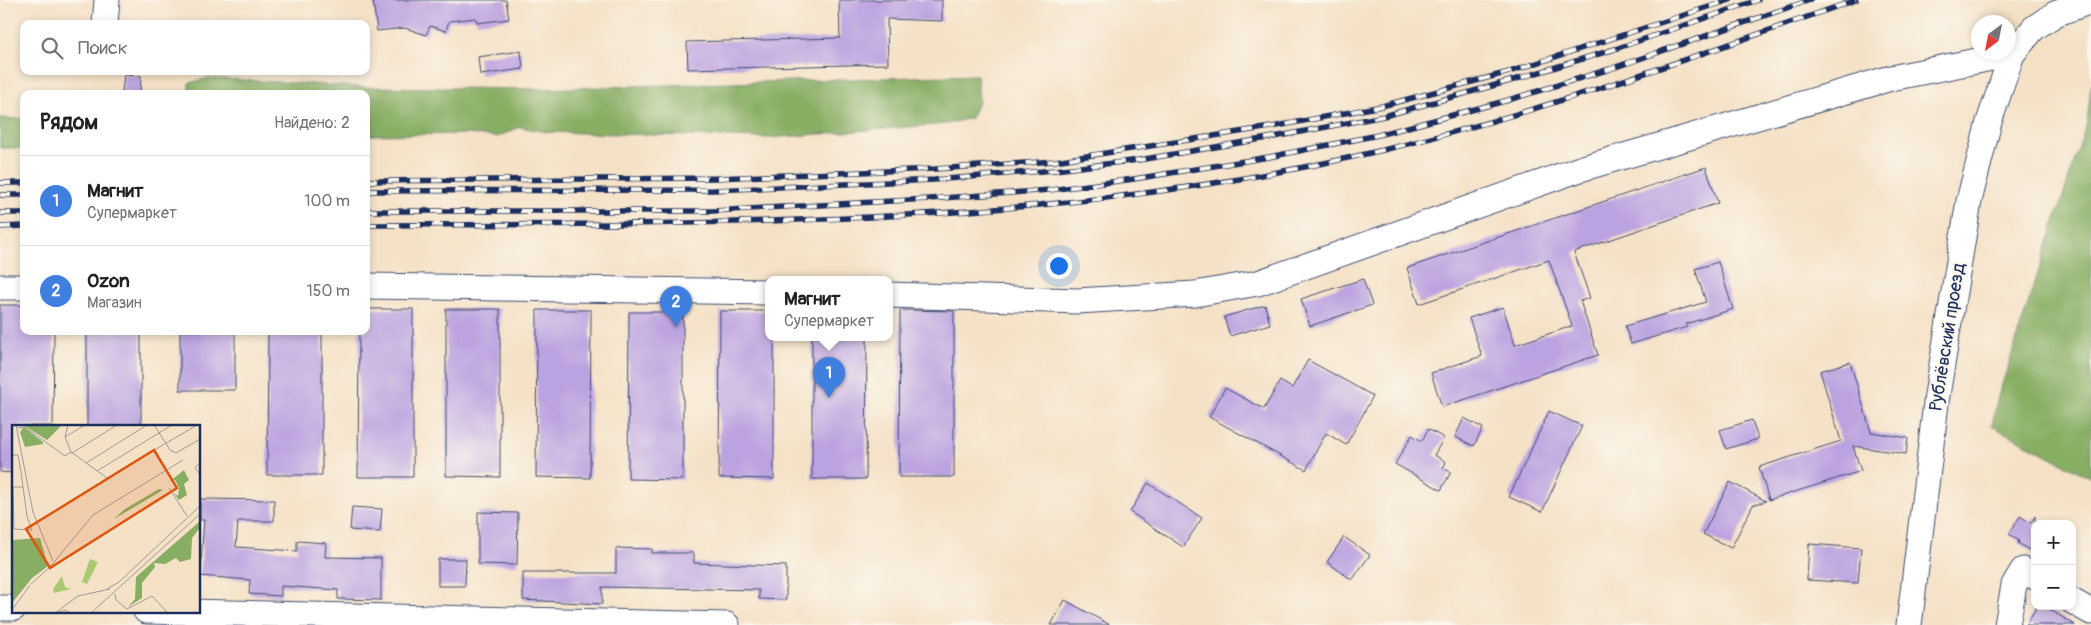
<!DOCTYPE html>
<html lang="ru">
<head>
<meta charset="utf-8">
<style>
	:root { --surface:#fff; --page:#f6f6f6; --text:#202124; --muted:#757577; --line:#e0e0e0; --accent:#b45309 }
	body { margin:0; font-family:Pangolin,sans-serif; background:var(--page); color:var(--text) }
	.controls { position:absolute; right:15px; bottom:15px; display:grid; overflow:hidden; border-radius:10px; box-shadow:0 2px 8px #0003 }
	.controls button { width:45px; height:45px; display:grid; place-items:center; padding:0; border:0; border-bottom:1px solid var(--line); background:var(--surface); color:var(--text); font:25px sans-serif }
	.compass { position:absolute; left:1971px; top:15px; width:45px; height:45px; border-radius:50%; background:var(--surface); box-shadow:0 2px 8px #0003; rotate:212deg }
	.you { position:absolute; left:1058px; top:265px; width:18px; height:18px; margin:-12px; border:4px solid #fff; border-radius:50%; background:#1a73e8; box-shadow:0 0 0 8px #1a73e833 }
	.badge { display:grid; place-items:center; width:32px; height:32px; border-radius:50%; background:var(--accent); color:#fff; font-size:16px; font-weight:700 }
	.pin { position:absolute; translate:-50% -41px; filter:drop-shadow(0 1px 2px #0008) }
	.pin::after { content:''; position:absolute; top:26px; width:18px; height:15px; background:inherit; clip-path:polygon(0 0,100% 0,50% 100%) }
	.popup { position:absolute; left:765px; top:276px; width:128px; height:65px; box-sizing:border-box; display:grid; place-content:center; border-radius:10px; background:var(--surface); filter:drop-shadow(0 1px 4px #0005); font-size:16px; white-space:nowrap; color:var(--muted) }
	.popup b { font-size:19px; color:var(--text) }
	.popup::after { content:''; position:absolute; left:50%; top:100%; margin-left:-10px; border:10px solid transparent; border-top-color:var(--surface) }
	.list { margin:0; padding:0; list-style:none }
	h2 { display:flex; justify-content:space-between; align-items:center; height:65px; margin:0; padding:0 20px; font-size:21px }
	h2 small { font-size:16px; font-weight:400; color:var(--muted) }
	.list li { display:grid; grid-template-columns:32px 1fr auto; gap:15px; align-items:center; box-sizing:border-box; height:90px; padding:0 20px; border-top:1px solid var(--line) }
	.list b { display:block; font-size:19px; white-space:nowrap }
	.list p { margin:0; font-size:16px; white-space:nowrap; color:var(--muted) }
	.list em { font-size:16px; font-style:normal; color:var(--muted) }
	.icon { flex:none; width:28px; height:28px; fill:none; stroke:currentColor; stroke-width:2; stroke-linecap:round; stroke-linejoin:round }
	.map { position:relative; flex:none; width:2091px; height:625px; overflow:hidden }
	.search { position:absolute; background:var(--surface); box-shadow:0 2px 8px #0003; left:20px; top:20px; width:350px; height:55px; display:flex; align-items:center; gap:12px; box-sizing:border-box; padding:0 18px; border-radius:10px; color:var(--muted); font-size:19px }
	.panel { position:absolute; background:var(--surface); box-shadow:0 2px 8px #0003; left:20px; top:90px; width:350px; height:245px; border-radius:10px }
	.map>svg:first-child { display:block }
	.forest { fill:#87ae63; stroke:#516e60 }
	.building { fill:#bba2e0 }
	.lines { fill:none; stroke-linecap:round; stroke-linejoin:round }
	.minor-casing { stroke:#3c4a6e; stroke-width:27 }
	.minor { stroke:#fff; stroke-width:25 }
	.rail-casing { stroke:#1b2f5e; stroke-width:5.5 }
	.rail { stroke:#fbf7ec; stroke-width:4; stroke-dasharray:11; stroke-linecap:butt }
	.labels { text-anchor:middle; stroke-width:4; stroke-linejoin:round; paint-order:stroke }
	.street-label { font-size:18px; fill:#1b2f5e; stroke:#fbf7ec }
	.inset-road { fill:none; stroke:#9e9a9c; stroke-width:1 }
	.view { fill:#de5710; fill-opacity:0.15; stroke:#de5710; stroke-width:2.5 }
	.inset-edge { fill:none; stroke:#1b2f5e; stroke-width:2.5 }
</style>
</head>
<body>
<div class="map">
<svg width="2091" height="625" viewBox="0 0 2091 625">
	<rect width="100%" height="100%" fill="#fbf7ec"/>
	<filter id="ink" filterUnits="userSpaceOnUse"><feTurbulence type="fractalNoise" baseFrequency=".02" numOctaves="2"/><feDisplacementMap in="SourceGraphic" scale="10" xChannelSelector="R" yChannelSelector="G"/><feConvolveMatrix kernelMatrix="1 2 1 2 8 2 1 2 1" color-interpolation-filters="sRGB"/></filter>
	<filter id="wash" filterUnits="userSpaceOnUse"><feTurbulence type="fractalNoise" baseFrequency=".0096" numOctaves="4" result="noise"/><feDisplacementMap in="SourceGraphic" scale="20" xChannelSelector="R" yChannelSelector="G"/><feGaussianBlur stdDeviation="1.12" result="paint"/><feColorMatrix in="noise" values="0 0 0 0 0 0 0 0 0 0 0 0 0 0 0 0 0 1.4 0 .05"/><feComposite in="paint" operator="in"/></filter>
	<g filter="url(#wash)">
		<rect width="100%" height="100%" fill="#f5e1c6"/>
		<g class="forest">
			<polygon points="977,75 979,101 971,118 946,124 768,138 546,132 520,127 497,137 468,134 366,135 366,94 189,94 189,83 209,78 363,87 542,89"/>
			<polygon points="2091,85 2091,478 1992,426 1997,400 2087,122"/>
			<polygon points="0,118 24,119 24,148 0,148"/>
		</g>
		<g id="blocks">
			<g class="building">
				<polygon points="373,0 506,0 509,19 477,23 476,18 449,21 446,31 430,26 426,35 405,28 377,31"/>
				<polygon points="839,0 942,0 942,21 887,19 888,64 688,69 687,42 840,38"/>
				<polygon points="521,51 523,69 480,75 478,57"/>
				<polygon points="124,75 141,76 140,94 122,92"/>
				<polygon points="1706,167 1718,203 1574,252 1590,298 1580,301 1598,355 1442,407 1431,373 1482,356 1469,318 1503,307 1515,345 1572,326 1549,260 1419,304 1407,268"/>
				<polygon points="1718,262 1733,309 1686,324 1687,327 1631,344 1625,326 1706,302 1695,269"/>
				<polygon points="1363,279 1372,305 1310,326 1301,299"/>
				<polygon points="0,305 24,305 24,331 54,331 53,426 14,426 14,473 0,472"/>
				<polygon points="1265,305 1270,324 1230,336 1224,317"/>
				<polygon points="366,309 413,309 413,477 358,477 359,331 366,331"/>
				<polygon points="446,309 500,309 500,477 446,476"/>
				<polygon points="537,310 591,310 590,478 536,477"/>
				<polygon points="900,310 954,311 954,477 899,477"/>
				<polygon points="720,311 769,311 769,337 774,337 774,479 719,478"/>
				<polygon points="629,312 683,312 683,480 628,479"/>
				<rect x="87" y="331" width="54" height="95"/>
				<rect x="180" y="331" width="55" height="59"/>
				<polygon points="268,331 322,331 322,475 267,475"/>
				<polygon points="812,337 867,337 866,479 812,479"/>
				<polygon points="1308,360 1373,396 1346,445 1326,433 1306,470 1209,417 1225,388 1264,409 1280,381 1292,388"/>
				<polygon points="1850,362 1871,432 1908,438 1906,454 1853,446 1861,471 1769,500 1759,467 1841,441 1820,371"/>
				<polygon points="1549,411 1582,426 1542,512 1509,497"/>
				<polygon points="1464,418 1483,428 1474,446 1455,437"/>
				<polygon points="1752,420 1758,439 1726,449 1720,430"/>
				<polygon points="1428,429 1444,438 1434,455 1446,462 1443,468 1451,472 1441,490 1395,464 1412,435 1422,441"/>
				<polygon points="1730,482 1766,501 1753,505 1731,548 1703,534"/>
				<polygon points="1148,483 1202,518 1183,547 1130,512"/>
				<polygon points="200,499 274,500 274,521 238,521 236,547 297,551 297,541 326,543 325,557 381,558 381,600 338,599 338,590 281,586 281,596 249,594 250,580 200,576 204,520 200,520"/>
				<polygon points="352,507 382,509 380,532 350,530"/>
				<polygon points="478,512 518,513 517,565 478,564"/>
				<polygon points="2020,516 2031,523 2035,516 2035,554 2018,543 2019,541 2009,534"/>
				<polygon points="1344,537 1370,555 1352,580 1327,562"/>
				<polygon points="1809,544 1861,548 1858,583 1807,580"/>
				<polygon points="616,548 652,549 652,553 694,553 694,563 786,566 786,600 759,599 759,590 602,587 602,604 523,600 523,573 616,573"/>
				<polygon points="438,559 466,559 465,586 438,586"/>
				<polygon points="1065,600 1110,625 1051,625"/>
				<polygon points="2037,606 2044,606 2075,625 2026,625"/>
			</g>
		</g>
	</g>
	<g filter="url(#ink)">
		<use href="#blocks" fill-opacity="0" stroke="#3c4a6e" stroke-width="1"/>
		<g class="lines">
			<defs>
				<g id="minor">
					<polyline points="105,24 107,0"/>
					<polyline points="366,286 769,292"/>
					<polyline points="0,287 24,287"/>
					<polyline points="889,295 1077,301 1195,294 1258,283 1580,169 1891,78 2012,54 2034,28 2055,14 2091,1"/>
					<polyline points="2072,601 2091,612"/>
					<polyline points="0,608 14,608"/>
					<polyline points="146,611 727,625"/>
					<polyline points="1909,625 1937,395 1969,201 1989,122 2012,54"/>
					<polyline points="2007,625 2014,585 2023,570 2035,577"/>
				</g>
			</defs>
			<use href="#minor" class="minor-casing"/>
			<use href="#minor" class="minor"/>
			<defs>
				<g id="rail">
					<polyline points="366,181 716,178 935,169 1055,161 1277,126 1382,106 1509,72 1730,0"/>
					<polyline points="0,183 24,183"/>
					<polyline points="366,191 714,190 934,180 1055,170 1139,160 1274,137 1384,116 1510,81 1615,49 1758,0"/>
					<polyline points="0,195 24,195"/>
					<polyline points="366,211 713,211 929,199 1050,190 1134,179 1269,157 1378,135 1505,101 1610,69 1810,0"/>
					<polyline points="0,213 24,213"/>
					<path d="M366,225C706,224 1050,229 1383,150C1544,112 1700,54 1856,0"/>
					<polyline points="0,227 24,226"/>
				</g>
			</defs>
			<use href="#rail" class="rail-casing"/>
			<use href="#rail" class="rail"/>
		</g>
	</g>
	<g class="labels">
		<g class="street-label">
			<text transform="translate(1947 337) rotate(-81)" y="6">Рублёвский проезд</text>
		</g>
	</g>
	<g transform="translate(12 425)">
		<rect width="188" height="188" fill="#f5e1c6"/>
		<path d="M78,134L86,137L75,159L70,157L74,145L77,146L74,145ZM50,151L53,162L59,164L42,168L41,164Z" fill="#aaca71"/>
		<path d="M11,0H50L35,15ZM12,2L31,17V19L13,22L8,7ZM172,45L177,55L172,59L175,70L167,75L166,74L162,68L166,71L167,63L163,55L157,57ZM147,64L151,65L102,94L113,84ZM187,97V104L180,113L179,134L168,137L164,133L153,139L142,138L143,142L130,158V173L116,182L123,174L124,152ZM28,113L36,141L20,153L0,178V115Z" fill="#87ae63"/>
		<path class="inset-road" d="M4,0L21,87L41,136M56,0L53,12L59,27L95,53L185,0M142,0L158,25L164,28L188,14M6,3L13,2L53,31L59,27M53,12L73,0M60,28L105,0M0,30H6L9,47L15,91L20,105L2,104L1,62H11M74,38L135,0M188,38L183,42L188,50M85,46L160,0M157,63L175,91M19,159L38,142L81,90L171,35M95,164L107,157L188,81M103,169L104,175L115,184L140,171L156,188M0,185L18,160M43,188L66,171L98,164M45,188L52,185L59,188M79,188L188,89"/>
		<path class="view" d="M142,25L165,63L38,143L14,104Z"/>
		<rect width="188" height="188" class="inset-edge"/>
	</g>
</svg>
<div class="controls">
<button>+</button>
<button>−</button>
</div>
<svg class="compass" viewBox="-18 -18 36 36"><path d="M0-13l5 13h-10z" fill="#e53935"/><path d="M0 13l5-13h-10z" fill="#757577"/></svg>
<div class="you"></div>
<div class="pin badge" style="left:829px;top:398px;background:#3f7fe0">1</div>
<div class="popup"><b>Магнит</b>Супермаркет</div>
<div class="pin badge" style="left:676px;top:327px;background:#3f7fe0">2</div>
<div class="search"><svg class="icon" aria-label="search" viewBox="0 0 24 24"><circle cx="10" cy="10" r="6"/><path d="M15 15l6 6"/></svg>Поиск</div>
<section class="panel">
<h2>Рядом<small>Найдено: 2</small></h2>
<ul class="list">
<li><span class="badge" style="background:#3f7fe0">1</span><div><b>Магнит</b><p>Супермаркет</p></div><em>100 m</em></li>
<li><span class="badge" style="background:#3f7fe0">2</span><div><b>Ozon</b><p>Магазин</p></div><em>150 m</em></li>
</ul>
</section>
</div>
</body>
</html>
